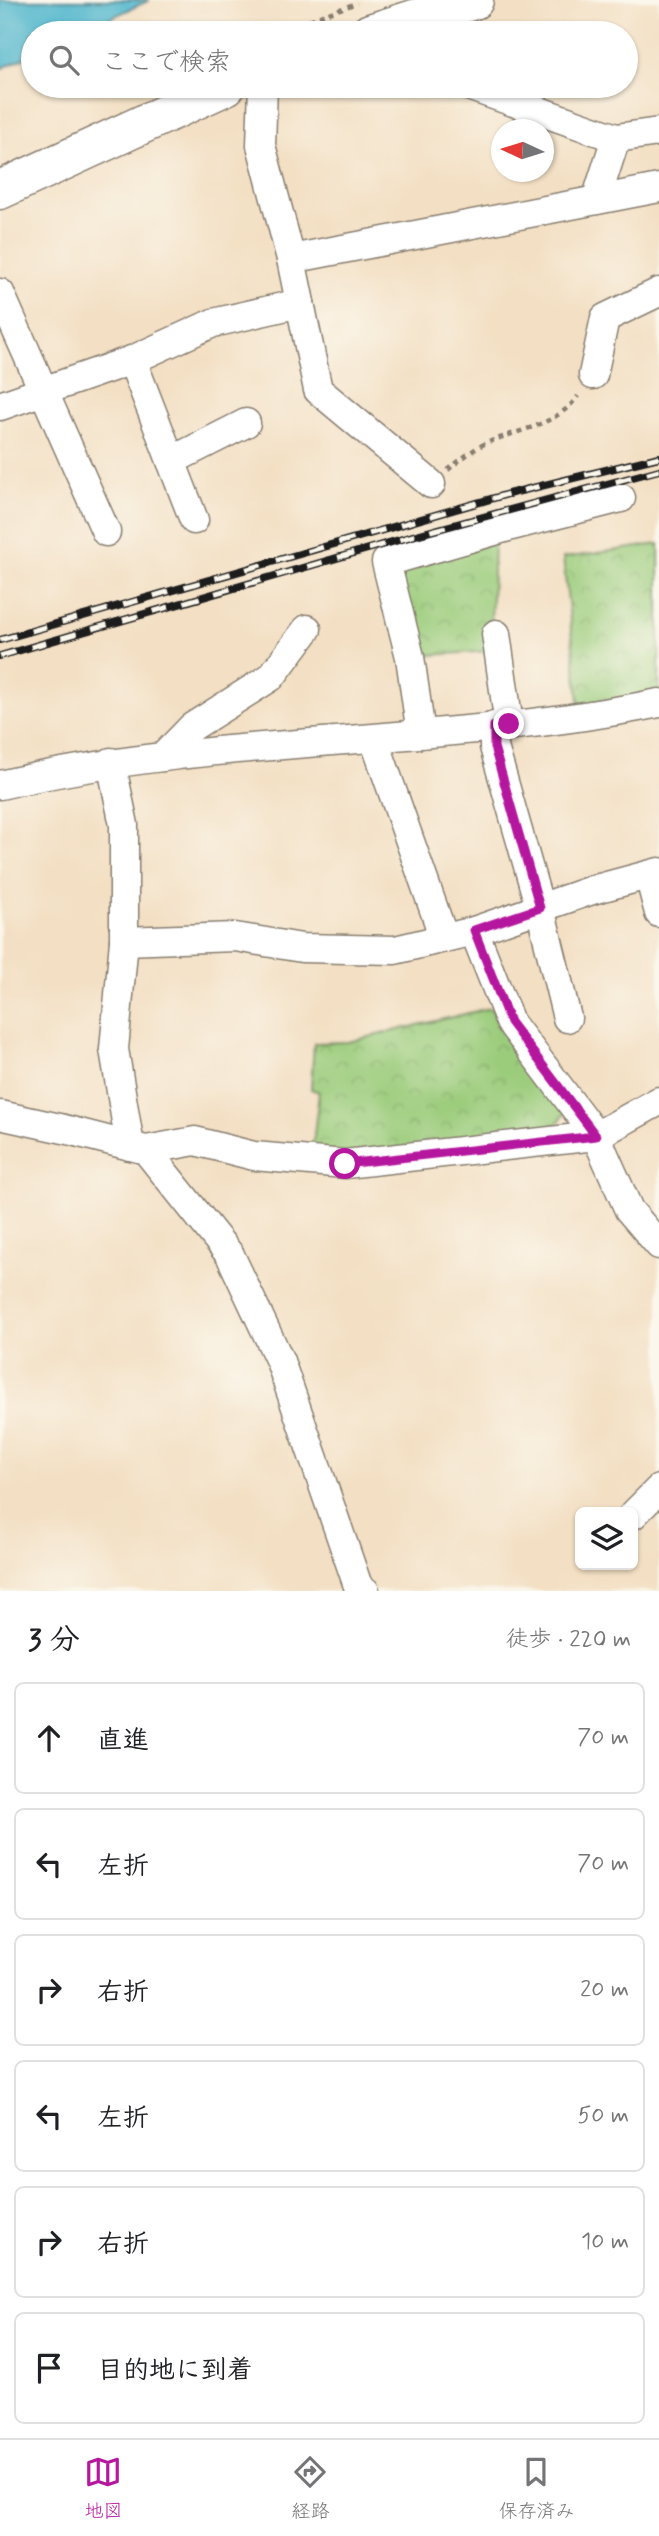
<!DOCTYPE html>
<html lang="ja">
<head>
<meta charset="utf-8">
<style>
	:root { --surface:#fff; --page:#f6f6f6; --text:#202124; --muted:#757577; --line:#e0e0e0; --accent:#b5179e }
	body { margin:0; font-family:Mynerve,"Klee One",sans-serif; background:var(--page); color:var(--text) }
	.controls { position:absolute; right:21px; bottom:21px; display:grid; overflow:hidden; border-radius:10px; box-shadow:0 2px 5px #0004 }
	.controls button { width:63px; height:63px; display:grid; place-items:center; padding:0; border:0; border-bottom:2px solid var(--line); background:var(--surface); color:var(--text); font:35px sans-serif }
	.compass { position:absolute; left:491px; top:119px; width:63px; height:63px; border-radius:50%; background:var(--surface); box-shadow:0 2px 5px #0004; rotate:274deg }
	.stop { position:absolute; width:21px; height:21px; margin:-16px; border:5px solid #b5179e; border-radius:50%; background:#fff }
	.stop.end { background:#b5179e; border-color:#fff; box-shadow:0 2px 7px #0008 }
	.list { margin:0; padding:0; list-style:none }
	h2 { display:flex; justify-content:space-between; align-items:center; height:91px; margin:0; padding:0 28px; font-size:30px }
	h2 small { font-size:23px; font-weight:400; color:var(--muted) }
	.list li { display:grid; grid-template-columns:46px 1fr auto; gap:21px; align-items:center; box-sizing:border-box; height:112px; margin:0 14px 14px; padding:0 14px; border:2px solid var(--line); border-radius:10px }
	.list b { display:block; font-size:26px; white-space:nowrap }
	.list em { font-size:23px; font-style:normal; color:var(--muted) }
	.icon { flex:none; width:38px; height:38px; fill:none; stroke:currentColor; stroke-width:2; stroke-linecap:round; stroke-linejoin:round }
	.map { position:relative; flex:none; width:659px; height:1591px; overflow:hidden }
	.search { position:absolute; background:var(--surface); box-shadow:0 2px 5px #0004; left:21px; right:21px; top:21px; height:77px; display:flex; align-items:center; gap:18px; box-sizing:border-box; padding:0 24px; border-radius:38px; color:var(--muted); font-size:26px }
	.sheet { height:847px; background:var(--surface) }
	nav { display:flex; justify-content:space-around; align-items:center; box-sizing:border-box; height:98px; border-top:2px solid var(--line); background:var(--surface); font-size:19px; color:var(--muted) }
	nav a { display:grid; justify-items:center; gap:4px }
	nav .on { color:var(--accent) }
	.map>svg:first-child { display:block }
	.park { fill:url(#park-crowns); stroke:#5c744c; stroke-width:2 }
	.water { fill:#4eb5cc; stroke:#356874; stroke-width:2 }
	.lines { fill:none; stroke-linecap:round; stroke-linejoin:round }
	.street-casing { stroke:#887e70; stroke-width:31 }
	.secondary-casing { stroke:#887e70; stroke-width:41 }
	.path { stroke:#887e70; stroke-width:4.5; stroke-dasharray:5 5; stroke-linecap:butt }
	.street { stroke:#fff; stroke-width:28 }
	.secondary { stroke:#fff; stroke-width:38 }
	.rail-casing { stroke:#1c1c1c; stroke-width:8 }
	.rail { stroke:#fbf7ec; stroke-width:5; stroke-dasharray:16; stroke-linecap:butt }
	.route { stroke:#b5179e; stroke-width:9 }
</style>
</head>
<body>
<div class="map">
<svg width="659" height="1591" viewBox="0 0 659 1591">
	<defs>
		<pattern id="park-crowns" width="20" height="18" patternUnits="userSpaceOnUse" patternTransform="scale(1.75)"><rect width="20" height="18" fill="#9bcc7b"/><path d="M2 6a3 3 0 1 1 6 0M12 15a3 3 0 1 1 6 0" fill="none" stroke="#85af6a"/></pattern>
	</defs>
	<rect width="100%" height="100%" fill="#fbf7ec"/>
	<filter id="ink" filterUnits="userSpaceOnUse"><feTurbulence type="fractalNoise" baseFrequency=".0143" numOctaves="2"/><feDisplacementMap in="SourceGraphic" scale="14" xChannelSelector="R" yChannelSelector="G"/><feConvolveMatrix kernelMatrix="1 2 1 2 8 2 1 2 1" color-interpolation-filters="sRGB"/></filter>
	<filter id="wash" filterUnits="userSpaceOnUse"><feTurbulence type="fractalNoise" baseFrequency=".00686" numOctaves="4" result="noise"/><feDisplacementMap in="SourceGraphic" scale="28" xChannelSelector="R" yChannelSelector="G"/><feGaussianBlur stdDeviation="1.57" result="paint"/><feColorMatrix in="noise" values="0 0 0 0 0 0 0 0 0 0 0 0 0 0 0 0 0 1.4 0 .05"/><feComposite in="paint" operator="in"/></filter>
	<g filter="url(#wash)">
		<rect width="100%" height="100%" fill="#f3dfc3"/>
		<g class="park">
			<polygon points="494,543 490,651 416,656 395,567"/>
			<polygon points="659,544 659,696 580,709 563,558"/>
			<polygon points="490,1008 565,1113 549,1135 352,1155 312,1152 319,1092 311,1089 314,1043 348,1042"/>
		</g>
		<polygon class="water" points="0,0 150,0 78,33 33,33 33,54 0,69"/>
	</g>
	<g filter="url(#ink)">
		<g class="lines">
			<defs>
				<g id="street">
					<polyline points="263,86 261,145 291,259 318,390 431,484"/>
					<polyline points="468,86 616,138 596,200"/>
					<polyline points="616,138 659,132"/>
					<polyline points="291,259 659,188"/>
					<polyline points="0,293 106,532"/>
					<polyline points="132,360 194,520"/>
					<polyline points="593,375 605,318 659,292"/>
					<polyline points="0,406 132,360 213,323 300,303"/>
					<polyline points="171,461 246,423"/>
					<polyline points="496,634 509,725"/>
					<polyline points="494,726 494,747 540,908 567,1018"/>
					<polyline points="421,734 410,657 386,562 508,527 621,498"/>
					<polyline points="374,739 444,938"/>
					<polyline points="163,757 192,727 271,677 307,629"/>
					<polyline points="111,762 124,825 124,941 114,1049 130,1146"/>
					<path d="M0,785C216,734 442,747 659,703"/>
					<polyline points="649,875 659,913"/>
					<polyline points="474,931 510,1022 596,1136 629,1210 659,1245"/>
					<polyline points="124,941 235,937 302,948 395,950 474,931 592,890 659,872"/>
					<polyline points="0,1115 64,1129 146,1150 230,1255 280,1361 358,1586 365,1591"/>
					<polyline points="146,1150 195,1141 254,1156 345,1164 596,1136 659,1101"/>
					<polyline points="633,1515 659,1489"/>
				</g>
				<g id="secondary">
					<polyline points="370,33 474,0"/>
					<polyline points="0,190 226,86"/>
				</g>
			</defs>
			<use href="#street" class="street-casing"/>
			<use href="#secondary" class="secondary-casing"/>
			<g class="path">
				<polyline points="272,33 357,3"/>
				<path d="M448,470C461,459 478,445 494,440C524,429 559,423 578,396"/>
			</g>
			<use href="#street" class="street"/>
			<use href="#secondary" class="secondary"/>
			<defs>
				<g id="rail">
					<polyline points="0,640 508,494 659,457"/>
					<polyline points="0,656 416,535 659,470"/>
				</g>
			</defs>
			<use href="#rail" class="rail-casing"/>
			<use href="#rail" class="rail"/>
		</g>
	</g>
	<g class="lines" filter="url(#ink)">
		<polyline class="route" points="345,1164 596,1136 510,1022 474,930 540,908 494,747 494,726 509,724"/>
	</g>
</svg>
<div class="controls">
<button><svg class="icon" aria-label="layers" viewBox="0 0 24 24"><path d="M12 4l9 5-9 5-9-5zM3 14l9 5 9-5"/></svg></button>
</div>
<svg class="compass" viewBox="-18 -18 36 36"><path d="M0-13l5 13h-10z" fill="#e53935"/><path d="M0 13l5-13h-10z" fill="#757577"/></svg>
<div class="stop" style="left:345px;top:1164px"></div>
<div class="stop end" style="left:509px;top:724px"></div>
<div class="search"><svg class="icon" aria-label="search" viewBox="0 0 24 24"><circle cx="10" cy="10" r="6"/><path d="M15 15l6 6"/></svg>ここで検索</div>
</div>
<section class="sheet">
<h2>3 分<small>徒歩 · 220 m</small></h2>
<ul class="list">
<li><svg class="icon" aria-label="ahead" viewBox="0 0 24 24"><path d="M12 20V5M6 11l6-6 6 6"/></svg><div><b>直進</b></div><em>70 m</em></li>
<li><svg class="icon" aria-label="left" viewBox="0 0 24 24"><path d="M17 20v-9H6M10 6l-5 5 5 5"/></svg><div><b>左折</b></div><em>70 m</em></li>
<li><svg class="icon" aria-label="right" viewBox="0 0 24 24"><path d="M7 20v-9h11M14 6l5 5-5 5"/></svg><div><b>右折</b></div><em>20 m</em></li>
<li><svg class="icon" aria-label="left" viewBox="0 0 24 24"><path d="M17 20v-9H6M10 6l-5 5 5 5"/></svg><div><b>左折</b></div><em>50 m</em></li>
<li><svg class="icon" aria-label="right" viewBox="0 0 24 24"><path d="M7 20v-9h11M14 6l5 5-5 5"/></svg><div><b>右折</b></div><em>10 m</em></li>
<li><svg class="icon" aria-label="arrive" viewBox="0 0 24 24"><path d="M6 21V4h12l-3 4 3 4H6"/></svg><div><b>目的地に到着</b></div></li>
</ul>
</section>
<nav>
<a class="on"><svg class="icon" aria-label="map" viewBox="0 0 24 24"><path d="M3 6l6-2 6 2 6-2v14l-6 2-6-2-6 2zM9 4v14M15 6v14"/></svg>地図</a>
<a><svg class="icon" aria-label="directions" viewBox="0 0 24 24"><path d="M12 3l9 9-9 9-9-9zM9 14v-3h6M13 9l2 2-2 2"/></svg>経路</a>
<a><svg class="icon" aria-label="saved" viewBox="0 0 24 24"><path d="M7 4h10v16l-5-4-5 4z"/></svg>保存済み</a>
</nav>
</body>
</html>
